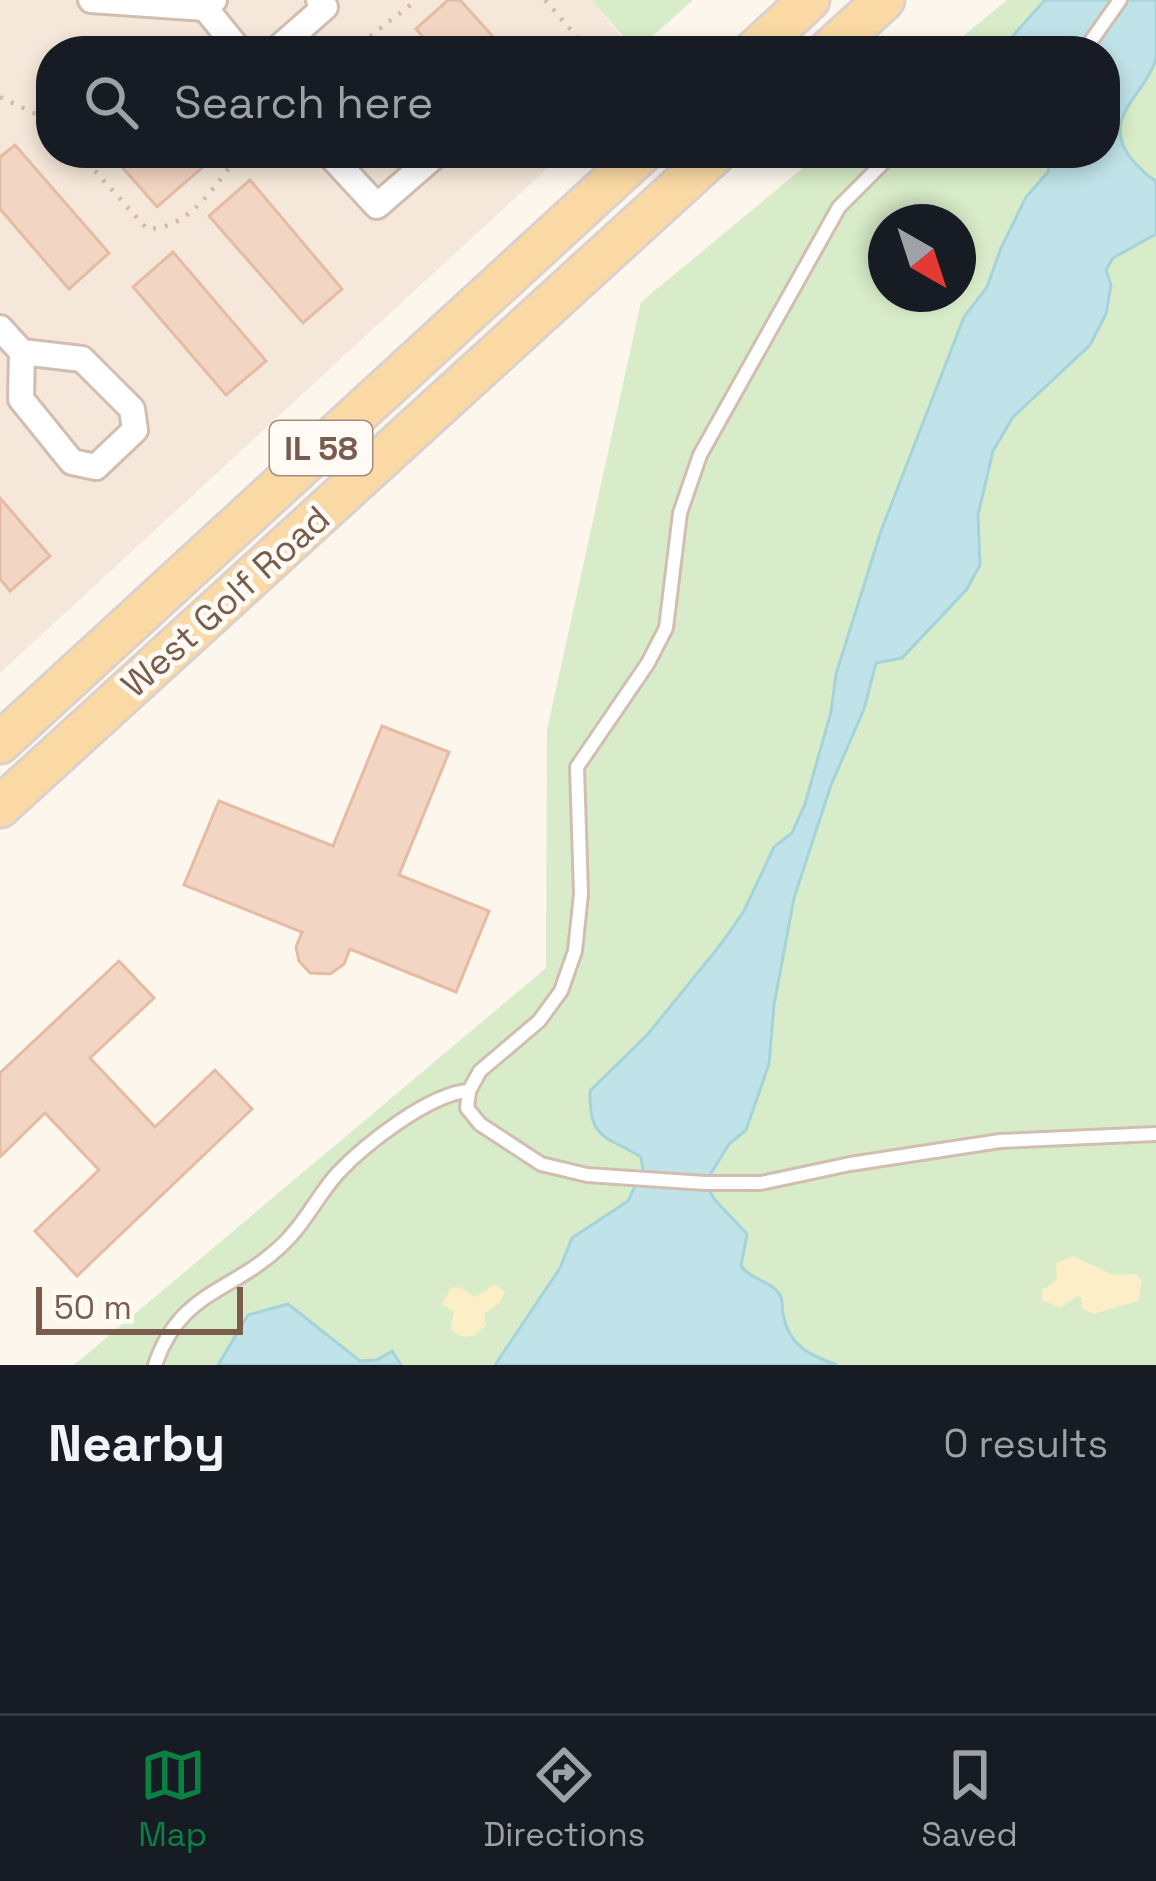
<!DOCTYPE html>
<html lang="en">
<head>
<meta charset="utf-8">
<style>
	:root { --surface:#171b24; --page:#20242c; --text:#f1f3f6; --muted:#9ea1a6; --line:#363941; --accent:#0b8043 }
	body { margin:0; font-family:"Space Grotesk",sans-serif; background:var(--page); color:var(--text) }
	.compass { position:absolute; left:868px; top:204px; width:108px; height:108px; border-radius:50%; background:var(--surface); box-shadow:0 6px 18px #0003; rotate:141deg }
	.scale { position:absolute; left:36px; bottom:30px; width:207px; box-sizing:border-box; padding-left:12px; border:6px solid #7a5c4d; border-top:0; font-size:33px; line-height:42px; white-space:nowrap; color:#7a5c4d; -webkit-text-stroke:9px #fffaf3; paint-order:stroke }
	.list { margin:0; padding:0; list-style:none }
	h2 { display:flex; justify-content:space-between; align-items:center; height:156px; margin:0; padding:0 48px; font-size:51px }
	h2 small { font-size:39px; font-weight:400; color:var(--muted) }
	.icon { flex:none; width:66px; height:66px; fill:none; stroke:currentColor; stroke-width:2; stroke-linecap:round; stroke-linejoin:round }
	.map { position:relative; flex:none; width:1156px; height:1365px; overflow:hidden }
	.search { position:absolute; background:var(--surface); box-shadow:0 6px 18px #0003; left:36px; right:36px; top:36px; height:132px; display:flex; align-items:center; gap:30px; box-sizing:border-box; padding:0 42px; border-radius:48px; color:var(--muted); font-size:45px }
	.sheet { height:348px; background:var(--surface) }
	nav { display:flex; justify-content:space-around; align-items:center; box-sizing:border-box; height:168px; border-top:3px solid var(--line); background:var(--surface); font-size:33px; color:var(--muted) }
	nav a { display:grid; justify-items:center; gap:6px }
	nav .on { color:var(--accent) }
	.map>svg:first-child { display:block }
	.residential { fill:#f5e8da }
	.green { fill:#d8ecc9; fill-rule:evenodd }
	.sand { fill:#fcefc7 }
	.water { fill:#bfe3e8; stroke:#a5d3da; stroke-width:3 }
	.building { fill:#f3d5c3; stroke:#e6bba3; stroke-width:3 }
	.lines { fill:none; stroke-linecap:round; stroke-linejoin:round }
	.service-casing { stroke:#d1beb0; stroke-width:18 }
	.minor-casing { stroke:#d1beb0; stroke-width:30 }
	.primary-casing { stroke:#dad1cd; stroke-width:45 }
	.path { stroke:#d9b8a5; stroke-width:4.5; stroke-dasharray:3 9; stroke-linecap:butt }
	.service { stroke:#fff; stroke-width:12 }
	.minor { stroke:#fff; stroke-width:24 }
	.primary { stroke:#fbd9a5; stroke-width:39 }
	.labels { text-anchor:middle; stroke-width:10; stroke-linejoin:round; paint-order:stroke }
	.shield { fill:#fffaf3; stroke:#a28b7f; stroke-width:3 }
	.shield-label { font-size:33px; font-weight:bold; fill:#7a5c4d }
	.street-label { font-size:36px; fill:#7a5c4d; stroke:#fffaf3 }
</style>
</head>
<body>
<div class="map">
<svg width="1156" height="1365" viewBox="0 0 1156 1365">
	<rect width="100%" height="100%" fill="#fdf6ec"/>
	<polygon class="residential" points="0,0 591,0 633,51 51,51 51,153 564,153 0,673"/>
	<g class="green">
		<polygon points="591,0 693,0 636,51"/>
		<path d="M1007,0H1156V1365H74L546,968L547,730L641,302L821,153H1105V51H945ZM886,222H958V294H886Z"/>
	</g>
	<g class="sand">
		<polygon points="1073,1256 1113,1275 1136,1274 1142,1281 1138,1301 1093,1314 1082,1308 1082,1298 1077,1296 1060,1308 1042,1300 1042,1290 1057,1280 1056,1263"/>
		<polygon points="495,1284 505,1292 499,1304 484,1314 486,1325 475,1335 462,1337 450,1329 454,1312 442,1304 451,1288 460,1287 475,1297"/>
	</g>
	<g class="water">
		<path d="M1045,0H1156C1156,17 1156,42 1156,58C1146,96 1096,119 1134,162C1142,170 1146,176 1156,181V234L1113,258L1106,270L1111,285L1106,314L1090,345L1013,417L993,451L978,515L980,565L967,589L902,658L876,663L864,709L831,785L794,898L774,1005L769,1064L746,1130L729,1144L705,1183L715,1200L747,1234L741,1266C752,1281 771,1280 780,1295C783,1300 782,1308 783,1314C789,1346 809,1355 837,1365H495L560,1268L572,1238L628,1201L643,1170L641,1157C606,1135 589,1141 590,1091L648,1034L721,944L744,911L774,847L792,833L805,804L831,712L836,674L881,531L964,317L987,287L1001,248L1026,197L1048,172L1051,153H1105V51H1023L1010,39Z"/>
		<polygon points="288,1304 360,1361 377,1360 392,1351 401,1365 218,1365 248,1315"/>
	</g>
	<g class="building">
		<polygon points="448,0 460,0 506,51 435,51 416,29"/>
		<polygon points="15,145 109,253 69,289 0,209 0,157"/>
		<polygon points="110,153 219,153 157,207"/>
		<polygon points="250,180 342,289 303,323 209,216"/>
		<polygon points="173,252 266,361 226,395 133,287"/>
		<polygon points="0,498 50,556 10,591 0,579"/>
		<polygon points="382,726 449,752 399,875 489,911 456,992 350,949 344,964 330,974 310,973 299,961 296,947 302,932 184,885 219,801 333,846"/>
		<polygon points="119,961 154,998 90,1058 155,1127 215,1070 252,1109 77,1276 35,1231 99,1170 45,1113 0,1157 0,1073"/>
	</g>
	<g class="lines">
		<defs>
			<g id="service">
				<polyline points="1084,51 1120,0"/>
				<polyline points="469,1091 480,1071 539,1021 561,991 575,951 581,894 577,767 648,663 666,628 680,513 700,455 839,207 893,153"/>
				<path d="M155,1365C180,1291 229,1294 280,1247C304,1225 316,1198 337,1174C364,1145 430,1093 469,1091L467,1108L480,1124L541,1164L587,1175L705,1183H761L850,1164L1000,1141L1156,1134"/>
			</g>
			<g id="minor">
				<polyline points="91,0 205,8 214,0"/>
				<polyline points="205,8 240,51"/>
				<polyline points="275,51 325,7 319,0"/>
				<polyline points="328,153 377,206 438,153"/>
				<polyline points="0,328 22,352 82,359 132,409 135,430 96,467 72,462 21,399 22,352"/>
			</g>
			<g id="primary">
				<polyline points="754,51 809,0"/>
				<polyline points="828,51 884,0"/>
				<polyline points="0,743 642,153"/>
				<polyline points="0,807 716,153"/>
			</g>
		</defs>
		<use href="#service" class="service-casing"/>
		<use href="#minor" class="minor-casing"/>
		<use href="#primary" class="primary-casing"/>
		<g class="path">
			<polyline points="545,0 589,51"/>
			<polyline points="351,51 417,0"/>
			<polyline points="0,97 38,115 51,127"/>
			<path d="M79,153L147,229C192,228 214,185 241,153"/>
		</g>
		<use href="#service" class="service"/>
		<use href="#minor" class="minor"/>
		<use href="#primary" class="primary"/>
	</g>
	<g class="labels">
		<rect class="shield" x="270" y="421" width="102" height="54" rx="9"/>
		<g class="shield-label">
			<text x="321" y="460">IL 58</text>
		</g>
		<g class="street-label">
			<text transform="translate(225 601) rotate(-42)" y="13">West Golf Road</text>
		</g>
	</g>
</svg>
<svg class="compass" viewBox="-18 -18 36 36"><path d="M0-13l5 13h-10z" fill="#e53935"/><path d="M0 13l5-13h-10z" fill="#9ea1a6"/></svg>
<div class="scale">50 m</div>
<div class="search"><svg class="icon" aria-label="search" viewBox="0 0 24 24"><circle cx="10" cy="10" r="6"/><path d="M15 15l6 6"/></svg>Search here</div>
</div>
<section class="sheet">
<h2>Nearby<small>0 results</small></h2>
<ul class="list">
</ul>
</section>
<nav>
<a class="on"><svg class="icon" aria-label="map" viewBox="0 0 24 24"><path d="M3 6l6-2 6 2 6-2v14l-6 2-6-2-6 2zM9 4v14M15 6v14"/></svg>Map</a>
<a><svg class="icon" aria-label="directions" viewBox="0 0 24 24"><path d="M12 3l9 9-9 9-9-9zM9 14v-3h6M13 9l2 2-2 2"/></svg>Directions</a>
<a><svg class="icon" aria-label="saved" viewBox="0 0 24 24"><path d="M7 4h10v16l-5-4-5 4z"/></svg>Saved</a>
</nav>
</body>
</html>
